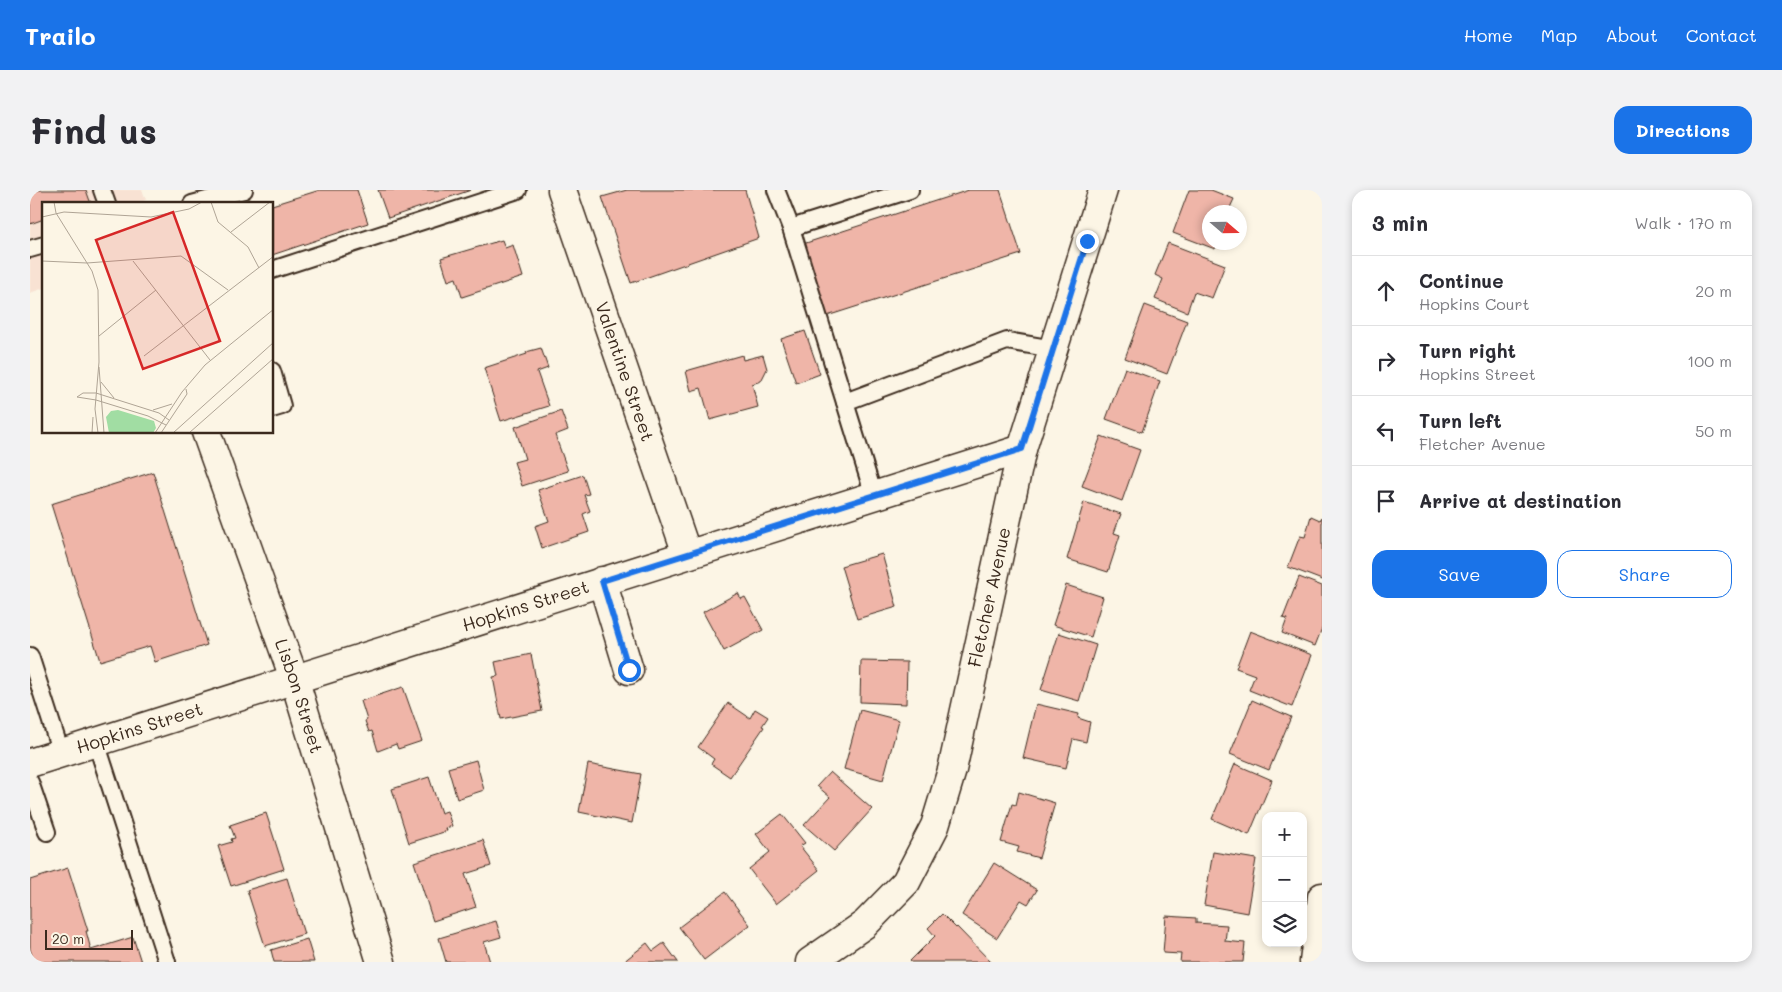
<!DOCTYPE html>
<html lang="en">
<head>
<meta charset="utf-8">
<style>
	:root { --surface:#fff; --page:#f2f2f3; --text:#2b2b33; --muted:#7c7c81; --line:#e1e1e2; --accent:#1a73e8 }
	body { margin:0; font-family:Mali,sans-serif; background:var(--page); color:var(--text) }
	.controls { position:absolute; right:15px; bottom:15px; display:grid; overflow:hidden; border-radius:10px; box-shadow:0 2px 8px #0003 }
	.controls button { width:45px; height:45px; display:grid; place-items:center; padding:0; border:0; border-bottom:1px solid var(--line); background:var(--surface); color:var(--text); font:25px sans-serif }
	.compass { position:absolute; left:1172px; top:15px; width:45px; height:45px; border-radius:50%; background:var(--surface); box-shadow:0 2px 8px #0003; rotate:110deg }
	.scale { position:absolute; left:15px; bottom:12px; width:88px; box-sizing:border-box; padding-left:5px; border:2px solid #3b2a1e; border-top:0; font-size:14px; line-height:18px; white-space:nowrap; color:#3b2a1e; -webkit-text-stroke:4px #fcf5e5; paint-order:stroke }
	.stop { position:absolute; width:15px; height:15px; margin:-11px; border:4px solid #1a73e8; border-radius:50%; background:#fff }
	.stop.end { background:#1a73e8; border-color:#fff; box-shadow:0 1px 5px #0008 }
	.list { margin:0; padding:0; list-style:none }
	h2 { display:flex; justify-content:space-between; align-items:center; height:65px; margin:0; padding:0 20px; font-size:21px }
	h2 small { font-size:16px; font-weight:400; color:var(--muted) }
	.list li { display:grid; grid-template-columns:32px 1fr auto; gap:15px; align-items:center; box-sizing:border-box; height:70px; padding:0 20px; border-top:1px solid var(--line) }
	.list b { display:block; font-size:19px; white-space:nowrap }
	.list p { margin:0; font-size:16px; white-space:nowrap; color:var(--muted) }
	.list em { font-size:16px; font-style:normal; color:var(--muted) }
	.actions { display:flex; gap:10px; padding:15px 20px }
	.actions a { flex:1; padding:11px 0; border:1px solid var(--accent); border-radius:15px; text-align:center; font-size:18px; color:var(--accent) }
	.actions .main { background:var(--accent); color:#fff }
	.icon { flex:none; width:28px; height:28px; fill:none; stroke:currentColor; stroke-width:2; stroke-linecap:round; stroke-linejoin:round }
	.map { position:relative; flex:none; width:1292px; height:772px; overflow:hidden; border-radius:15px }
	header { display:flex; align-items:center; gap:30px; box-sizing:border-box; height:70px; padding:0 25px; background:var(--accent); color:#fff }
	header strong { font-size:24px }
	nav { display:flex; gap:28px; margin-inline-start:auto; font-size:18px }
	.intro { display:flex; align-items:center; justify-content:space-between; box-sizing:border-box; height:120px; padding:0 30px }
	h1 { margin:0; font-size:35px }
	.button { padding:12px 22px; border-radius:15px; background:var(--accent); color:#fff; font-size:18px; font-weight:700 }
	main { display:flex; gap:30px; padding:0 30px }
	aside { flex:1; background:var(--surface); border-radius:15px; box-shadow:0 2px 8px #0003 }
	.map>svg:first-child { display:block }
	.built { fill:#f8e2d3 }
	.building { fill:#efb5a8; stroke:#3b2a1e }
	.lines { fill:none; stroke-linecap:round; stroke-linejoin:round }
	.lane-casing { stroke:#3b2a1e; stroke-width:20 }
	.street-casing { stroke:#3b2a1e; stroke-width:31 }
	.lane { stroke:#fcf5e5; stroke-width:16 }
	.street { stroke:#fcf5e5; stroke-width:28 }
	.route { stroke:#1a73e8; stroke-width:6 }
	.labels { text-anchor:middle; stroke-width:4; stroke-linejoin:round; paint-order:stroke }
	.street-label { font-size:18px; fill:#3b2a1e; stroke:#fcf5e5 }
	.inset-road { fill:none; stroke:#afa495; stroke-width:1 }
	.view { fill:#d62828; fill-opacity:0.15; stroke:#d62828; stroke-width:2.5 }
	.inset-edge { fill:none; stroke:#3b2a1e; stroke-width:2.5 }
</style>
</head>
<body>
<header>
<strong>Trailo</strong>
<nav><a>Home</a><a>Map</a><a>About</a><a>Contact</a></nav>
</header>
<div class="intro"><h1>Find us</h1><a class="button">Directions</a></div>
<main>
<div class="map">
<svg width="1292" height="772" viewBox="0 0 1292 772">
	<rect width="100%" height="100%" fill="#fcf5e5"/>
	<filter id="ink" filterUnits="userSpaceOnUse"><feTurbulence type="fractalNoise" baseFrequency=".02" numOctaves="2"/><feDisplacementMap in="SourceGraphic" scale="10" xChannelSelector="R" yChannelSelector="G"/><feConvolveMatrix kernelMatrix="1 2 1 2 8 2 1 2 1" color-interpolation-filters="sRGB"/></filter>
	<g filter="url(#ink)">
		<polygon class="built" points="0,0 112,0 116,10 105,14 14,14 14,98 0,103"/>
		<g class="building">
			<polygon points="0,0 56,0 61,14 14,14 14,29 0,34"/>
			<polygon points="290,0 327,0 338,33 242,65 242,15"/>
			<polygon points="348,0 441,0 358,28"/>
			<polygon points="597,0 715,0 729,48 601,93 572,7"/>
			<polygon points="939,0 970,0 991,64 797,126 773,54"/>
			<polygon points="1159,0 1181,0 1204,9 1198,22 1180,22 1180,52 1187,52 1185,59 1143,43"/>
			<polygon points="472,50 475,58 483,55 493,87 432,107 426,88 418,91 411,68"/>
			<polygon points="1138,53 1195,75 1182,108 1164,102 1157,122 1125,109 1133,89 1125,85"/>
			<polygon points="1115,115 1157,131 1137,184 1095,168"/>
			<polygon points="775,141 790,184 766,193 751,149"/>
			<polygon points="511,158 518,178 507,182 519,216 471,231 454,178 497,164 496,162"/>
			<polygon points="712,165 713,170 733,165 737,179 731,191 722,194 728,217 680,230 671,198 661,201 656,181"/>
			<polygon points="1095,178 1130,191 1112,242 1076,229"/>
			<polygon points="531,221 538,240 525,245 538,281 492,296 484,272 495,269 485,237"/>
			<polygon points="1071,246 1110,260 1092,311 1052,296"/>
			<polygon points="123,282 177,455 125,472 120,456 70,471 21,314"/>
			<polygon points="553,285 559,304 554,305 560,321 553,324 559,342 512,358 505,336 519,331 508,300"/>
			<polygon points="1054,312 1091,324 1084,343 1090,345 1078,382 1037,369"/>
			<polygon points="1281,326 1290,330 1292,327 1292,390 1258,377 1270,346 1275,347"/>
			<polygon points="852,364 867,417 827,429 811,376"/>
			<polygon points="1269,387 1292,396 1292,438 1285,456 1252,443 1257,429 1253,428"/>
			<polygon points="1036,395 1073,407 1061,447 1023,435"/>
			<polygon points="708,403 711,409 715,407 733,440 694,461 673,422"/>
			<polygon points="1220,441 1282,465 1262,517 1219,500 1225,485 1206,478"/>
			<polygon points="1029,443 1066,455 1049,511 1011,500"/>
			<polygon points="501,464 512,521 471,529 463,487 468,486 465,472"/>
			<polygon points="831,471 877,472 876,514 830,512"/>
			<polygon points="373,497 392,551 368,559 366,554 348,561 342,541 339,542 335,531 337,530 331,511"/>
			<polygon points="1222,510 1261,527 1239,580 1200,564"/>
			<polygon points="698,513 720,528 725,519 738,527 732,536 734,537 700,587 681,574 684,569 668,557"/>
			<polygon points="1006,514 1049,524 1048,528 1060,532 1056,552 1043,549 1036,578 993,568"/>
			<polygon points="830,520 869,530 853,590 814,579"/>
			<polygon points="446,570 454,600 427,609 418,578"/>
			<polygon points="558,574 611,584 602,633 549,622"/>
			<polygon points="1205,574 1242,590 1219,645 1182,629"/>
			<polygon points="800,582 842,619 804,661 774,635 800,607 787,596"/>
			<polygon points="399,587 411,623 417,621 422,636 416,638 417,641 379,653 362,599"/>
			<polygon points="989,602 1025,613 1009,668 987,662 989,657 971,652 982,614 986,615"/>
			<polygon points="236,623 254,679 201,696 188,656 202,652 201,649 205,648 200,635"/>
			<polygon points="752,624 775,653 770,656 789,680 746,714 719,679 740,662 726,644"/>
			<polygon points="453,650 461,676 435,684 446,717 403,731 384,672"/>
			<polygon points="1183,662 1226,669 1217,723 1174,715"/>
			<polygon points="964,673 1007,700 998,714 991,710 967,748 932,725"/>
			<polygon points="38,678 58,741 56,741 61,760 103,747 111,772 4,772 0,759 0,690"/>
			<polygon points="257,688 274,744 235,756 217,700"/>
			<polygon points="695,702 720,735 674,770 649,737"/>
			<polygon points="912,724 926,738 927,737 961,772 881,772 880,771 905,746 898,738"/>
			<polygon points="1136,726 1166,728 1166,733 1197,735 1195,751 1215,753 1213,772 1150,772 1151,764 1133,763"/>
			<polygon points="466,731 471,747 454,752 460,772 416,772 409,748"/>
			<polygon points="277,749 284,772 244,772 241,760"/>
			<polygon points="617,753 623,761 634,753 648,772 593,772"/>
		</g>
		<g class="lines">
			<defs>
				<g id="lane">
					<polyline points="72,0 77,14"/>
					<polyline points="746,0 761,38 844,306"/>
					<polyline points="162,14 214,0"/>
					<polyline points="761,38 880,0"/>
					<polyline points="0,59 14,55"/>
					<polyline points="242,80 488,0"/>
					<polyline points="242,181 252,216 242,219"/>
					<polyline points="815,212 977,151 1024,159"/>
					<polyline points="0,466 31,563"/>
					<polyline points="66,552 137,772"/>
					<polyline points="0,592 17,642"/>
				</g>
				<g id="street">
					<path id="s1" d="M532,0L657,364"/>
					<path id="s2" d="M176,242L264,488L351,772"/>
					<polyline points="572,391 599,480"/>
					<path id="s3" d="M0,573L992,259"/>
					<path id="s4" d="M780,772L835,734L876,692L905,636L922,580L992,259L1073,0"/>
					<polyline points="1284,772 1292,707"/>
				</g>
			</defs>
			<use href="#lane" class="lane-casing"/>
			<use href="#street" class="street-casing"/>
			<use href="#lane" class="lane"/>
			<use href="#street" class="street"/>
		</g>
	</g>
	<g class="lines" filter="url(#ink)">
		<polyline class="route" points="599,480 572,391 992,259 1057,51"/>
	</g>
	<g class="labels">
		<g class="street-label">
			<text dy="6" stroke="none"><textPath href="#s1" startOffset="192">Valentine Street</textPath></text>
			<text dy="6" stroke="none"><textPath href="#s4" startOffset="424">Fletcher Avenue</textPath></text>
			<text dy="6" stroke="none"><textPath href="#s3" startOffset="520">Hopkins Street</textPath></text>
			<text dy="6" stroke="none"><textPath href="#s2" startOffset="280">Lisbon Street</textPath></text>
			<text dy="6" stroke="none"><textPath href="#s3" startOffset="115">Hopkins Street</textPath></text>
		</g>
	</g>
	<g transform="translate(12 12)">
		<rect width="231" height="231" fill="#fcf5e5"/>
		<path d="M76,208L112,219L114,226L111,231H67L64,215L69,209Z" fill="#a1dda3"/>
		<path class="inset-road" d="M12,0L14,11L50,69L56,88L57,160L53,207L56,231M169,0L176,20L206,45L217,66M0,15L22,10L109,15L147,7L160,0M189,30L228,0M0,59L45,61L139,54L186,88M91,59L168,158M57,134L114,88M102,154L232,54M57,165L62,231M59,180L72,196M54,191L117,211L127,218M35,195L41,191H54M35,195L54,198M54,198L106,214L124,223M111,208L130,202M50,231L51,215M113,231L140,190L163,163L232,107M119,231L145,192L144,187M131,231L232,140M147,231L232,156"/>
		<path class="view" d="M131,10L178,139L101,167L54,38Z"/>
		<rect width="231" height="231" class="inset-edge"/>
	</g>
</svg>
<div class="controls">
<button>+</button>
<button>−</button>
<button><svg class="icon" aria-label="layers" viewBox="0 0 24 24"><path d="M12 4l9 5-9 5-9-5zM3 14l9 5 9-5"/></svg></button>
</div>
<svg class="compass" viewBox="-18 -18 36 36"><path d="M0-13l5 13h-10z" fill="#e53935"/><path d="M0 13l5-13h-10z" fill="#7c7c81"/></svg>
<div class="scale">20 m</div>
<div class="stop" style="left:599px;top:480px"></div>
<div class="stop end" style="left:1057px;top:51px"></div>
</div>
<aside>
<h2>3 min<small>Walk · 170 m</small></h2>
<ul class="list">
<li><svg class="icon" aria-label="ahead" viewBox="0 0 24 24"><path d="M12 20V5M6 11l6-6 6 6"/></svg><div><b>Continue</b><p>Hopkins Court</p></div><em>20 m</em></li>
<li><svg class="icon" aria-label="right" viewBox="0 0 24 24"><path d="M7 20v-9h11M14 6l5 5-5 5"/></svg><div><b>Turn right</b><p>Hopkins Street</p></div><em>100 m</em></li>
<li><svg class="icon" aria-label="left" viewBox="0 0 24 24"><path d="M17 20v-9H6M10 6l-5 5 5 5"/></svg><div><b>Turn left</b><p>Fletcher Avenue</p></div><em>50 m</em></li>
<li><svg class="icon" aria-label="arrive" viewBox="0 0 24 24"><path d="M6 21V4h12l-3 4 3 4H6"/></svg><div><b>Arrive at destination</b></div></li>
</ul>
<div class="actions"><a class="main">Save</a><a>Share</a></div>
</aside>
</main>
</body>
</html>
